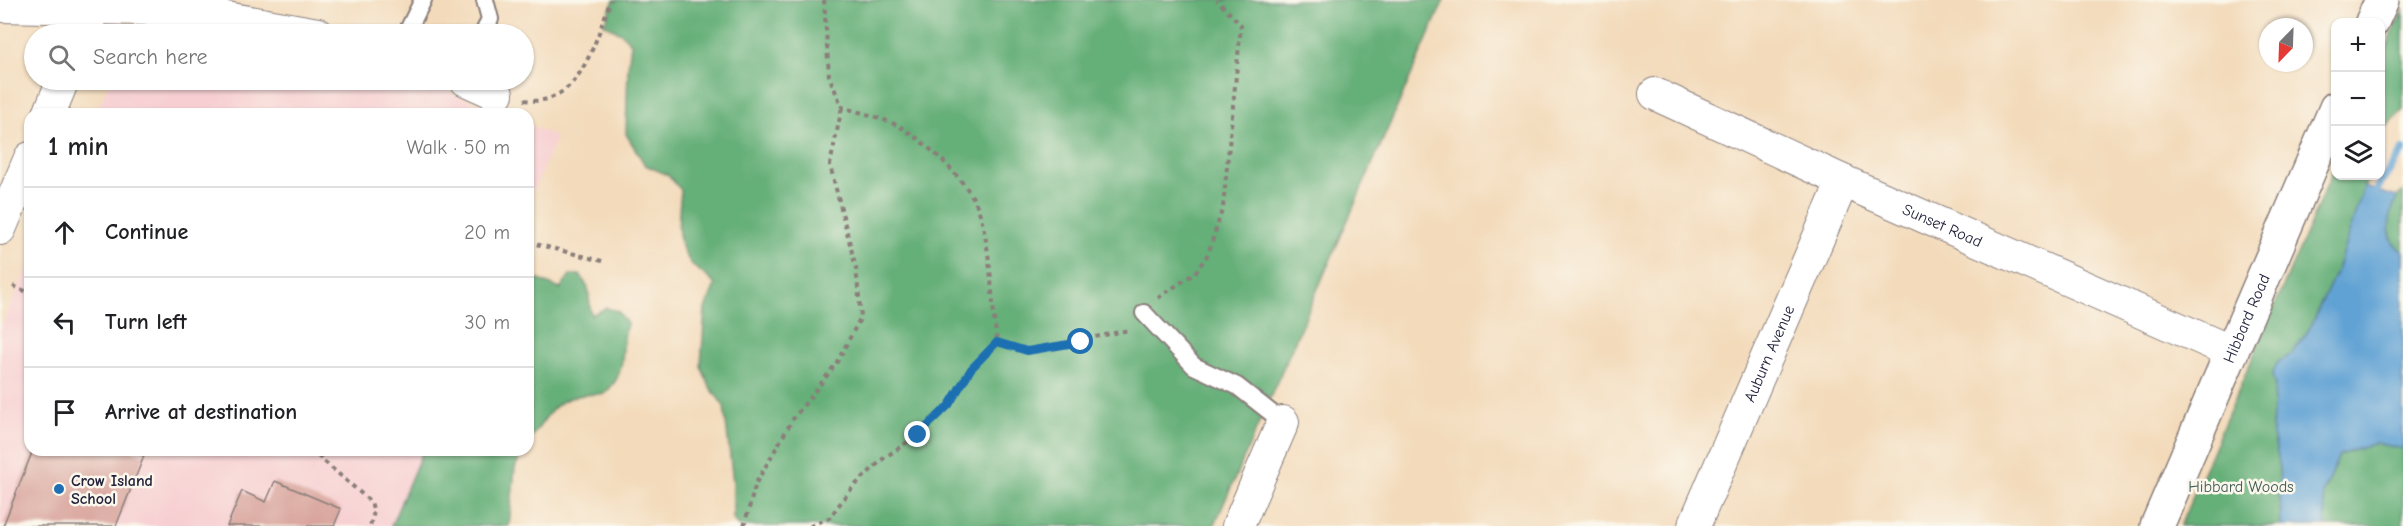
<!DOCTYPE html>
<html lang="en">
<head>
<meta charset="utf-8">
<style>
	:root { --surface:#fff; --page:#f6f6f6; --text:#202124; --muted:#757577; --line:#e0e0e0 }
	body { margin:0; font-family:"Comic Neue",sans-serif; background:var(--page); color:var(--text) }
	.controls { position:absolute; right:18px; top:18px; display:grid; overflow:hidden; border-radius:12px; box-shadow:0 2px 4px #0004 }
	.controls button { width:54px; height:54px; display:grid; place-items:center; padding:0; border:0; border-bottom:2px solid var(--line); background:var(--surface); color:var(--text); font:30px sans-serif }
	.compass { position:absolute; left:2259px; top:18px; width:54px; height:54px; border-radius:50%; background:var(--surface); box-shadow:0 2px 4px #0004; rotate:203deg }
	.stop { position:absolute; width:18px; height:18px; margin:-14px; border:4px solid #1f6fb2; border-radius:50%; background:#fff }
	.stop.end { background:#1f6fb2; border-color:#fff; box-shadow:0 2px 6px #0008 }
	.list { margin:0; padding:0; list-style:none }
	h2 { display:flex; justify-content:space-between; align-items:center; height:78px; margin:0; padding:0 24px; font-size:26px }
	h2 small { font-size:20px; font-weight:400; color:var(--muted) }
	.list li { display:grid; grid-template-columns:39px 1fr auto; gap:18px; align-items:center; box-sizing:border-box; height:90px; padding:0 24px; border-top:2px solid var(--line) }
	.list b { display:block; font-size:22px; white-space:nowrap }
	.list em { font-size:20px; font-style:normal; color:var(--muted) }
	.icon { flex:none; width:33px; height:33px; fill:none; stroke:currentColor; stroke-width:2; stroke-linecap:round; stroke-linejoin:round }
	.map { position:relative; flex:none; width:2403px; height:526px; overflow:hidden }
	.search { position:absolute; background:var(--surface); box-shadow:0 2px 4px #0004; left:24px; top:24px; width:510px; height:66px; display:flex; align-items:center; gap:15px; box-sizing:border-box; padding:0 21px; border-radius:33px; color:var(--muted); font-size:22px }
	.panel { position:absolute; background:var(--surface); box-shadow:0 2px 4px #0004; left:24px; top:108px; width:510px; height:348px; border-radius:18px }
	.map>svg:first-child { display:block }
	.built { fill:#f7cfd2 }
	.forest { fill:#65af78; stroke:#44685a; stroke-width:1.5 }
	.water { fill:#61a2d4; stroke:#426288; stroke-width:1.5 }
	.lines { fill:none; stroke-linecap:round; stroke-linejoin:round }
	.stream { stroke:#61a2d4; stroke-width:8 }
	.building { fill:#d7a099 }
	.service-casing { stroke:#8a7e7a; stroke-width:20 }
	.minor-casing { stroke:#8a7e7a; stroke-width:34 }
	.tertiary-casing { stroke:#8a7e7a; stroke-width:36 }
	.path { stroke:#8a7e7a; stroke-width:4; stroke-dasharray:4.5 4.5; stroke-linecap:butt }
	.service { stroke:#fff; stroke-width:16 }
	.minor { stroke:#fff; stroke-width:32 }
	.tertiary { stroke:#fff; stroke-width:33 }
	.route { stroke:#1f6fb2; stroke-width:8 }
	.poi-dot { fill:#1f6fb2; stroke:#fbf7ec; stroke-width:2 }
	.labels { text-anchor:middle; stroke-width:5; stroke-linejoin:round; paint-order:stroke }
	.street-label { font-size:16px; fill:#22223b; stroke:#fbf7ec }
	.poi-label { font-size:16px; font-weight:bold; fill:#22223b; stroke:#fbf7ec; text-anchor:start }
	.park-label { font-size:16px; fill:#425d57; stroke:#fbf7ec }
</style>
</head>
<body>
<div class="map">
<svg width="2403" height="526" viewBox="0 0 2403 526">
	<rect width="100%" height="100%" fill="#fbf7ec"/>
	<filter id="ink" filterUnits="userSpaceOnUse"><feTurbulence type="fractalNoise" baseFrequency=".0167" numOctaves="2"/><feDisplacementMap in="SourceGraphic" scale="12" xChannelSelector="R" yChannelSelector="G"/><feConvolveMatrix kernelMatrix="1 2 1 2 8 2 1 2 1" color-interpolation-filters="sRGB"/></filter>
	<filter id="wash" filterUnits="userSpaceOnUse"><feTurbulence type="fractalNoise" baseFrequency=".008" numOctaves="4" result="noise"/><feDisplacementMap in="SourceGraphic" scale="24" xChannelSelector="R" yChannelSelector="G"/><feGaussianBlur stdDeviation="1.35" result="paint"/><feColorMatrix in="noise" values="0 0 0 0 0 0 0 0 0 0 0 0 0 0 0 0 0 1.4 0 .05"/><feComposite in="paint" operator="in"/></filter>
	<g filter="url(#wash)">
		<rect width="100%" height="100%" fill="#f3daba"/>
		<g class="built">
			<polygon points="124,23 160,25 241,34 102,34 110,27"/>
			<polygon points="110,80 420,80 504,114 95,114"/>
			<polygon points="528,124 556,137 528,204"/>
			<polygon points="30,261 30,450 423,450 391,526 0,526 0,330"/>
		</g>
		<g class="forest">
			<path d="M614,0H1444L1214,526H738L733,519V482L724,406L710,387L701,366L705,309L715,285C708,276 697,271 691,263C673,240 679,216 681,190L668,175L645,165L626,134L628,68L631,43L621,33L604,24Z"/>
			<polygon points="2403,9 2403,110 2384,129 2381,139 2381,62"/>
			<polygon points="2335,166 2336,176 2368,176 2337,270 2308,331 2291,355 2278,362 2272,374 2275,385 2272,430 2279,462 2281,526 2180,526"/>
			<path d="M2403,192V252C2384,240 2384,205 2403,192Z"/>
			<path d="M528,275L560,289L570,275H580L588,288L591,315L606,308L618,311L627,324C618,354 630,371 604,394C556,393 554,408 528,442Z"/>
			<polygon points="2376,443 2403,449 2403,526 2326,526 2323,493 2339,455"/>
			<polygon points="423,450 523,450 515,468 509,526 391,526"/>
		</g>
		<path class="water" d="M2364,187L2397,197C2389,216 2382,238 2403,252V449L2376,443L2339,455L2323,493L2326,526H2281L2279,462L2272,430L2275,385L2272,374L2278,362L2291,355L2308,331L2337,270Z"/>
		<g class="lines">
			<polyline class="stream" points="2374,199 2377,189 2403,150"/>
		</g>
		<g id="blocks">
			<g class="building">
				<polygon points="33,450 130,450 144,456 116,526 3,526"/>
				<polygon points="275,481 341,509 334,526 227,526 242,491 266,502"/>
			</g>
		</g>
	</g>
	<g filter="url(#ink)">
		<use href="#blocks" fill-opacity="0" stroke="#8a7e7a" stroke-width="1.5"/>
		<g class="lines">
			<defs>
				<g id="service">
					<polyline points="406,34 423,0"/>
					<polyline points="483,34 490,19 485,0"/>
					<polyline points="1144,313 1194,366 1237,386 1283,422"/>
				</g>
				<g id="minor">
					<polyline points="0,6 143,9 198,13 318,34"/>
					<polyline points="83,34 94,8"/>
					<polyline points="466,80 497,94"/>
					<path id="s1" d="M1655,94L1843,181L2232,352"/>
					<polyline points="49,114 63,80"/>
					<polyline points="0,229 30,158"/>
					<polyline points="1238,526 1283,422"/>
					<path id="s2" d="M1694,526L1843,181"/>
				</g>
				<g id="tertiary">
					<polyline points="2372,22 2382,0"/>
					<path id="s3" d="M2157,526L2336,108"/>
				</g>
			</defs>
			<use href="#service" class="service-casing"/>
			<use href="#minor" class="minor-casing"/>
			<use href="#tertiary" class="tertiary-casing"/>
			<g class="path">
				<path d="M824,0L829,76L842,107C861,113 885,118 902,128C926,142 971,184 979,211C992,253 991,299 997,342L1027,351L1129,330"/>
				<path d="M524,100C580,109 595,40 611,0"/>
				<polyline points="528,242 606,262"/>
				<polyline points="13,286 30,293"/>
				<polyline points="1158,298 1195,273 1208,254 1223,207 1241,25 1217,0"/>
				<polyline points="311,450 371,502 374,512 370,526"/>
				<polyline points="744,526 756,483 793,419 836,364 861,317 856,268 830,165 842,107"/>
				<polyline points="810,526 829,518 853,487 884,458 918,435 949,405 971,369 997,342"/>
			</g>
			<use href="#service" class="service"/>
			<use href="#minor" class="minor"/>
			<use href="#tertiary" class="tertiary"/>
		</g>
	</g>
	<g class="lines" filter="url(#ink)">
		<polyline class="route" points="918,435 949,405 971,369 997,342 1027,351 1081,342"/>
	</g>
	<circle class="poi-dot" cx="59" cy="489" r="6"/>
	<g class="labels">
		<g class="street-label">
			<text dy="6" stroke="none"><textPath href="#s1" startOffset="316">Sunset Road</textPath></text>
			<text dy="6" stroke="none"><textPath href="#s3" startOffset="226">Hibbard Road</textPath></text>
			<text dy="6" stroke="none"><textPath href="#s2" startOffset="188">Auburn Avenue</textPath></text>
		</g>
		<g class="poi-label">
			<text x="71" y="486">Crow Island<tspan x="71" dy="18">School</tspan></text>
		</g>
		<g class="park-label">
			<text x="2241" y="492">Hibbard Woods</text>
		</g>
	</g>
</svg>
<div class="controls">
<button>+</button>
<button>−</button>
<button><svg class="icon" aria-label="layers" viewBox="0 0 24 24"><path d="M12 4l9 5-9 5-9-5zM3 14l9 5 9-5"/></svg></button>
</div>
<svg class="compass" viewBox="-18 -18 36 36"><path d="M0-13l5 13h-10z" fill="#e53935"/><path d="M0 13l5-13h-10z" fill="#757577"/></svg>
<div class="stop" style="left:1081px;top:342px"></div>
<div class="stop end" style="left:918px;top:435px"></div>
<div class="search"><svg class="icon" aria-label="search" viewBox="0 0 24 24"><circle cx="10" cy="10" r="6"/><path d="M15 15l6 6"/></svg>Search here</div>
<section class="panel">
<h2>1 min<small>Walk · 50 m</small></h2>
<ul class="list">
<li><svg class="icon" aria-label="ahead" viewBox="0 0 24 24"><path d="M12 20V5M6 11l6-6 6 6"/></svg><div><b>Continue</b></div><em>20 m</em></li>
<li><svg class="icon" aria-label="left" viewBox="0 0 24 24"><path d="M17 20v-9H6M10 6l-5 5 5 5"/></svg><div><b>Turn left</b></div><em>30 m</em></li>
<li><svg class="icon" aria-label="arrive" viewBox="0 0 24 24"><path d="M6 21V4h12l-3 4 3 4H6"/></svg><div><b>Arrive at destination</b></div></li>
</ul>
</section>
</div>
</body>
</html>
